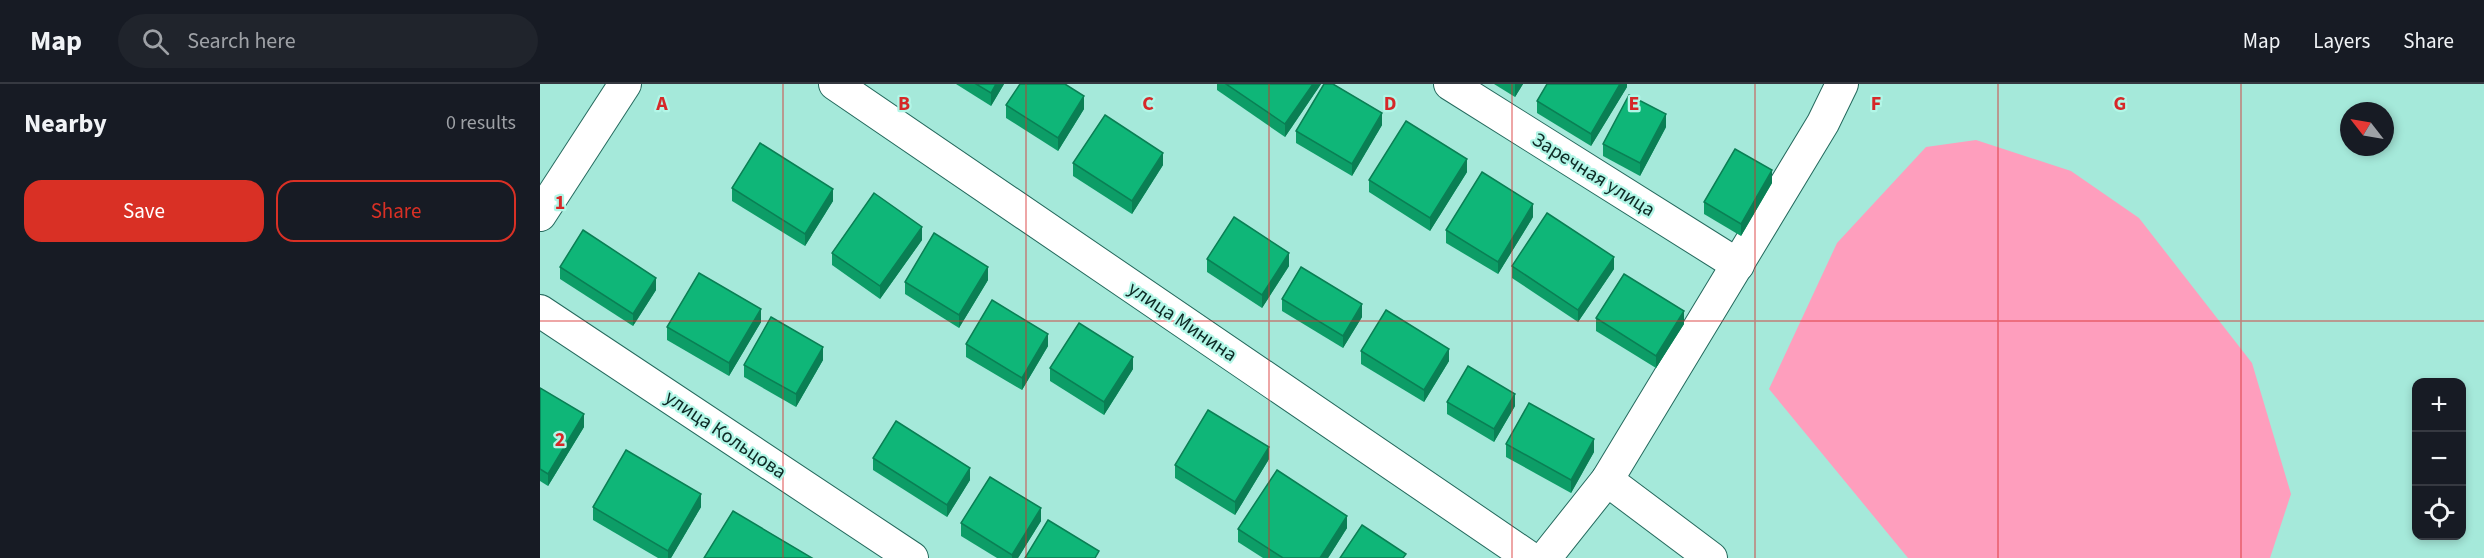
<!DOCTYPE html>
<html lang="en">
<head>
<meta charset="utf-8">
<style>
	:root { --surface:#171b24; --page:#20242c; --text:#f1f3f6; --muted:#9ea1a6; --line:#363941; --accent:#d93025 }
	body { margin:0; font-family:"Source Sans 3",sans-serif; background:var(--page); color:var(--text) }
	.controls { position:absolute; right:18px; bottom:18px; display:grid; overflow:hidden; border-radius:12px; box-shadow:0 3px 9px #0003 }
	.controls button { width:54px; height:54px; display:grid; place-items:center; padding:0; border:0; border-bottom:2px solid var(--line); background:var(--surface); color:var(--text); font:30px sans-serif }
	.compass { position:absolute; left:1800px; top:18px; width:54px; height:54px; border-radius:50%; background:var(--surface); box-shadow:0 3px 9px #0003; rotate:301deg }
	.list { margin:0; padding:0; list-style:none }
	h2 { display:flex; justify-content:space-between; align-items:center; height:78px; margin:0; padding:0 24px; font-size:26px }
	h2 small { font-size:20px; font-weight:400; color:var(--muted) }
	.actions { display:flex; gap:12px; padding:18px 24px }
	.actions a { flex:1; padding:14px 0; border:2px solid var(--accent); border-radius:18px; text-align:center; font-size:21px; color:var(--accent) }
	.actions .main { background:var(--accent); color:#fff }
	.icon { flex:none; width:33px; height:33px; fill:none; stroke:currentColor; stroke-width:2; stroke-linecap:round; stroke-linejoin:round }
	.map { position:relative; flex:none; width:1944px; height:474px; overflow:hidden }
	header { display:flex; align-items:center; gap:36px; box-sizing:border-box; height:84px; padding:0 30px; background:var(--surface); border-bottom:2px solid var(--line) }
	header strong { font-size:28px }
	nav { display:flex; gap:33px; margin-inline-start:auto; font-size:21px }
	.search { width:420px; height:54px; background:var(--page); display:flex; align-items:center; gap:15px; box-sizing:border-box; padding:0 21px; border-radius:33px; color:var(--muted); font-size:22px }
	main { display:flex }
	aside { flex:1; background:var(--surface) }
	.map>svg:first-child { display:block }
	.green { fill:#fe9ebd }
	.lines { fill:none; stroke-linecap:round; stroke-linejoin:round }
	.minor-casing { stroke:#24695d; stroke-width:34 }
	.minor { stroke:#fff; stroke-width:32 }
	.wall { fill:#0d9d67 }
	.shaded-wall { fill:#0a7f54 }
	.building { fill:#0fb678; stroke:#0a7f54; stroke-width:1.5 }
	.grid { fill:none; stroke:#d62828; stroke-width:1.5; stroke-opacity:0.55 }
	.labels { text-anchor:middle; stroke-width:4.5; stroke-linejoin:round; paint-order:stroke }
	.street-label { font-size:20px; fill:#0d2924; stroke:#b2f6e7 }
	.grid-label { font-size:20px; text-anchor:middle; font-weight:bold; fill:#d62828; stroke:#b2f6e7; stroke-width:4.5; stroke-linejoin:round; paint-order:stroke }
</style>
</head>
<body>
<header>
<strong>Map</strong>
<div class="search"><svg class="icon" aria-label="search" viewBox="0 0 24 24"><circle cx="10" cy="10" r="6"/><path d="M15 15l6 6"/></svg>Search here</div>
<nav><a>Map</a><a>Layers</a><a>Share</a></nav>
</header>
<main>
<aside>
<h2>Nearby<small>0 results</small></h2>
<ul class="list">
</ul>
<div class="actions"><a class="main">Save</a><a>Share</a></div>
</aside>
<div class="map">
<svg width="1944" height="474" viewBox="0 0 1944 474">
	<rect width="100%" height="100%" fill="#a5e9da"/>
	<polygon class="green" points="1436,56 1531,87 1599,134 1712,279 1751,410 1730,474 1368,474 1229,305 1297,159 1386,63"/>
	<g class="lines">
		<defs>
			<g id="minor">
				<polyline points="295,0 990,474"/>
				<polyline points="910,0 1198,181"/>
				<polyline points="0,131 85,0"/>
				<polyline points="0,227 372,474"/>
				<polyline points="1067,396 1171,474"/>
				<polyline points="1005,474 1067,396 1283,39 1302,0"/>
			</g>
		</defs>
		<use href="#minor" class="minor-casing"/>
		<use href="#minor" class="minor"/>
	</g>
	<g class="wall">
		<polygon points="416,0 464,0 451,22"/>
		<polygon points="677,0 781,0 745,53 677,6"/>
		<polygon points="954,0 983,0 975,13"/>
		<polygon points="1087,0 1087,3 1051,62 997,29 997,17"/>
		<polygon points="466,21 544,25 518,67 466,34"/>
		<polygon points="842,41 812,92 756,59 756,47"/>
		<polygon points="1126,43 1100,92 1063,72 1063,60"/>
		<polygon points="533,79 623,81 592,130 533,92"/>
		<polygon points="927,88 890,147 829,108 829,96"/>
		<polygon points="1232,99 1201,152 1164,130 1164,118"/>
		<polygon points="192,104 293,117 265,162 192,117"/>
		<polygon points="993,133 958,190 906,159 906,146"/>
		<polygon points="382,156 340,215 292,181 292,169"/>
		<polygon points="667,175 749,182 722,224 667,188"/>
		<polygon points="972,182 1074,185 1038,238 972,194"/>
		<polygon points="20,183 116,206 93,242 20,195"/>
		<polygon points="448,196 419,244 365,210 365,198"/>
		<polygon points="742,215 822,233 803,264 742,227"/>
		<polygon points="1056,234 1144,240 1116,284 1056,247"/>
		<polygon points="221,238 189,292 127,256 127,243"/>
		<polygon points="426,260 508,262 482,306 426,273"/>
		<polygon points="821,267 909,277 884,318 821,280"/>
		<polygon points="283,276 256,323 204,293 204,281"/>
		<polygon points="510,284 593,285 564,331 510,297"/>
		<polygon points="0,304 44,343 8,402 0,397"/>
		<polygon points="907,318 975,322 954,358 907,330"/>
		<polygon points="966,360 1054,368 1031,409 966,373"/>
		<polygon points="333,374 430,396 407,433 333,386"/>
		<polygon points="729,375 695,431 635,394 635,381"/>
		<polygon points="53,423 161,423 131,474 118,474 53,436"/>
		<polygon points="501,437 478,474 457,474 421,452 421,439"/>
		<polygon points="807,444 788,474 723,474 698,458 698,445"/>
	</g>
	<g class="shaded-wall">
		<polygon points="456,0 464,0 451,22 451,9"/>
		<polygon points="773,0 781,0 745,53 745,40"/>
		<polygon points="975,0 983,0 975,13"/>
		<polygon points="1080,0 1087,0 1087,3 1051,62 1051,50"/>
		<polygon points="544,12 544,25 518,67 518,54"/>
		<polygon points="842,29 842,41 812,92 812,80"/>
		<polygon points="1126,30 1126,43 1100,92 1100,79"/>
		<polygon points="623,69 623,81 592,130 592,117"/>
		<polygon points="927,75 927,88 890,147 890,134"/>
		<polygon points="1232,86 1232,99 1201,152 1201,140"/>
		<polygon points="293,105 293,117 265,162 265,150"/>
		<polygon points="993,120 993,133 958,190 958,178"/>
		<polygon points="382,143 382,156 340,215 340,202"/>
		<polygon points="749,169 749,182 722,224 722,211"/>
		<polygon points="1074,173 1074,185 1038,238 1038,226"/>
		<polygon points="448,183 448,196 419,244 419,231"/>
		<polygon points="116,194 116,206 93,242 93,230"/>
		<polygon points="822,220 822,233 803,264 803,252"/>
		<polygon points="221,225 221,238 189,292 189,279"/>
		<polygon points="1144,227 1144,240 1116,284 1116,272"/>
		<polygon points="508,250 508,262 482,306 482,294"/>
		<polygon points="283,263 283,276 256,323 256,310"/>
		<polygon points="909,265 909,277 884,318 884,306"/>
		<polygon points="593,273 593,285 564,331 564,318"/>
		<polygon points="975,310 975,322 954,358 954,345"/>
		<polygon points="44,330 44,343 8,402 8,390"/>
		<polygon points="1054,355 1054,368 1031,409 1031,396"/>
		<polygon points="729,363 729,375 695,431 695,418"/>
		<polygon points="430,384 430,396 407,433 407,421"/>
		<polygon points="161,410 161,423 131,474 128,474 128,467"/>
		<polygon points="501,424 501,437 478,474 472,474 472,471"/>
		<polygon points="807,432 807,444 788,474 780,474"/>
	</g>
	<g class="building">
		<polygon points="436,0 456,0 451,9"/>
		<polygon points="480,0 525,0 544,12 518,54 466,21"/>
		<polygon points="686,0 773,0 745,40"/>
		<polygon points="784,0 793,0 842,29 812,80 756,47"/>
		<polygon points="1007,0 1080,0 1051,50 997,17"/>
		<polygon points="1089,11 1126,30 1100,79 1063,60"/>
		<polygon points="565,31 623,69 592,117 533,79"/>
		<polygon points="866,37 927,75 890,134 829,96"/>
		<polygon points="220,59 293,105 265,150 192,104"/>
		<polygon points="1195,65 1232,86 1201,140 1164,118"/>
		<polygon points="942,88 993,120 958,178 906,146"/>
		<polygon points="334,109 382,143 340,202 292,169"/>
		<polygon points="1007,129 1074,173 1038,226 972,182"/>
		<polygon points="694,133 749,169 722,211 667,175"/>
		<polygon points="43,146 116,194 93,230 20,183"/>
		<polygon points="394,149 448,183 419,231 365,198"/>
		<polygon points="761,183 822,220 803,252 742,215"/>
		<polygon points="159,189 221,225 189,279 127,243"/>
		<polygon points="1084,190 1144,227 1116,272 1056,234"/>
		<polygon points="452,216 508,250 482,294 426,260"/>
		<polygon points="846,226 909,265 884,306 821,267"/>
		<polygon points="231,233 283,263 256,310 204,281"/>
		<polygon points="539,239 593,273 564,318 510,284"/>
		<polygon points="928,282 975,310 954,345 907,318"/>
		<polygon points="0,304 44,330 8,390 0,385"/>
		<polygon points="989,319 1054,355 1031,396 966,360"/>
		<polygon points="668,326 729,363 695,418 635,381"/>
		<polygon points="356,337 430,384 407,421 333,374"/>
		<polygon points="86,366 161,410 128,467 53,423"/>
		<polygon points="737,386 807,432 780,474 743,474 698,445"/>
		<polygon points="450,393 501,424 472,471 421,439"/>
		<polygon points="193,427 272,474 164,474"/>
		<polygon points="508,436 559,467 555,474 485,474"/>
		<polygon points="822,441 866,470 863,474 800,474"/>
	</g>
	<path class="grid" d="M243,0V474M486,0V474M729,0V474M972,0V474M1215,0V474M1458,0V474M1701,0V474M0,237H1944"/>
	<g class="labels">
		<g class="street-label">
			<text transform="translate(1054 90) rotate(32)" y="7">Заречная улица</text>
			<text transform="translate(643 237) rotate(34)" y="7">улица Минина</text>
			<text transform="translate(186 350) rotate(34)" y="7">улица Кольцова</text>
		</g>
	</g>
	<g class="grid-label">
		<text x="122" y="26">A</text>
		<text x="364" y="26">B</text>
		<text x="608" y="26">C</text>
		<text x="850" y="26">D</text>
		<text x="1094" y="26">E</text>
		<text x="1336" y="26">F</text>
		<text x="1580" y="26">G</text>
		<text x="20" y="125">1</text>
		<text x="20" y="362">2</text>
	</g>
</svg>
<div class="controls">
<button>+</button>
<button>−</button>
<button><svg class="icon" aria-label="locate" viewBox="0 0 24 24"><circle cx="12" cy="12" r="6"/><path d="M12 2v4M12 18v4M2 12h4M18 12h4"/></svg></button>
</div>
<svg class="compass" viewBox="-18 -18 36 36"><path d="M0-13l5 13h-10z" fill="#e53935"/><path d="M0 13l5-13h-10z" fill="#9ea1a6"/></svg>
</div>
</main>
</body>
</html>
